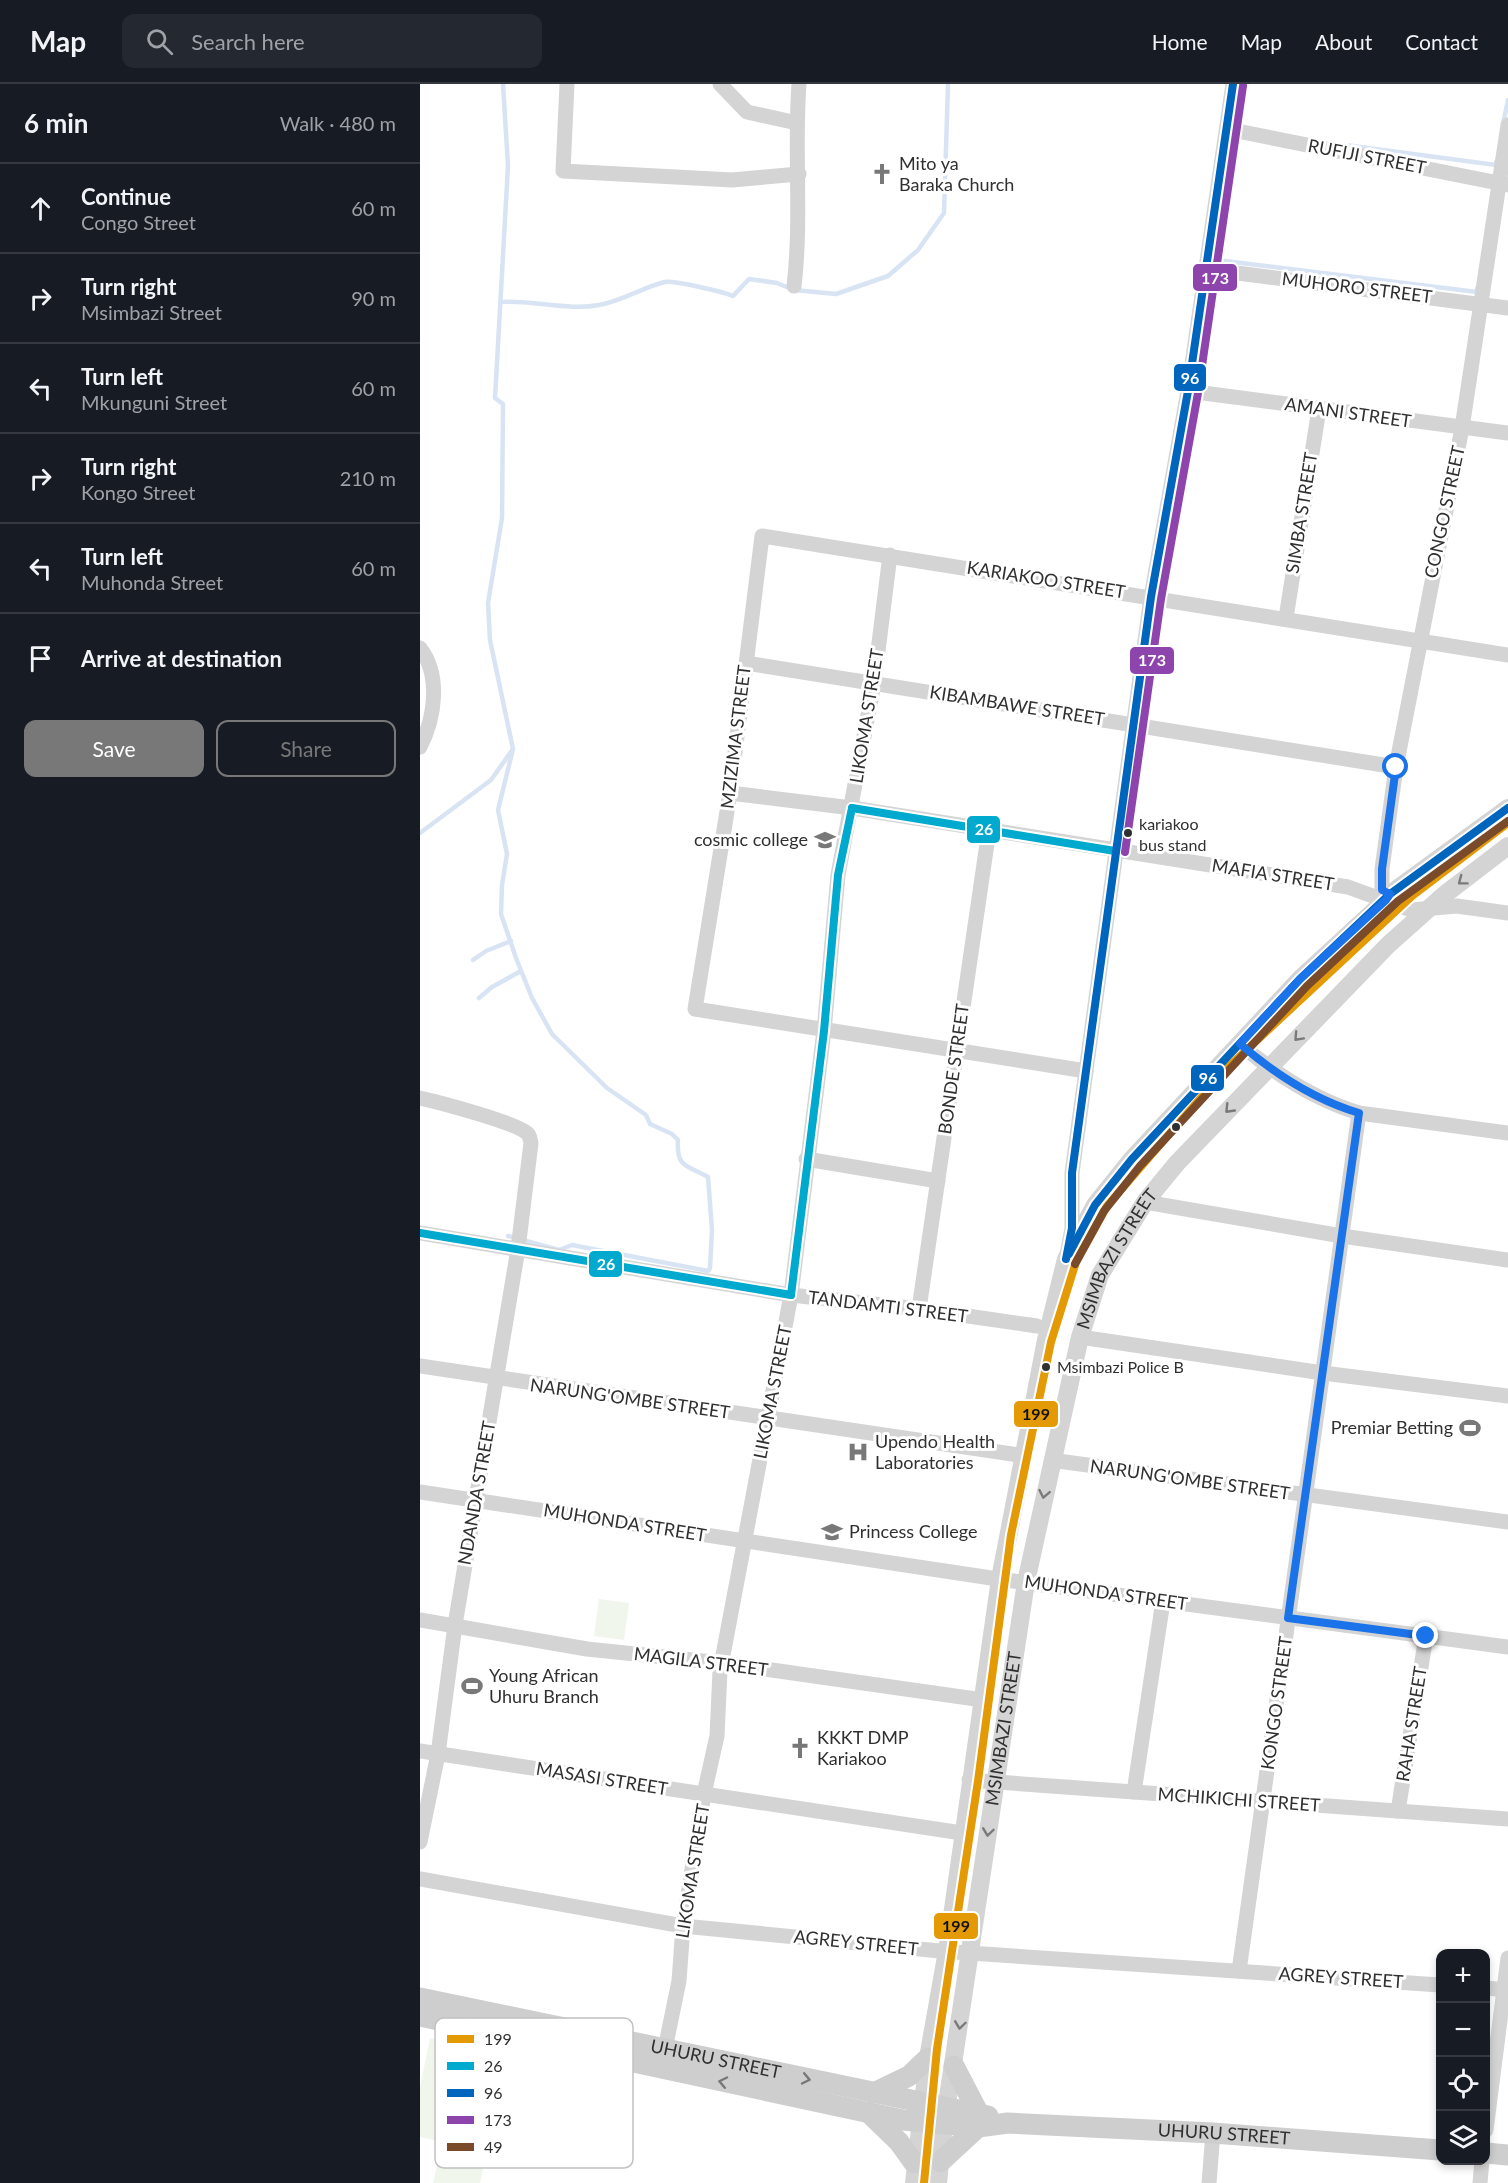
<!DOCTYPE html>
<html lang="en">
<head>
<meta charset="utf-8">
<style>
	:root { --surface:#171b24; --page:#242831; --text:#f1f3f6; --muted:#9ea1a6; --line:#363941; --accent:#787878 }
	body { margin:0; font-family:Lato,sans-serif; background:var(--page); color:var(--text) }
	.controls { position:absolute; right:18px; bottom:18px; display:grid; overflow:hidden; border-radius:12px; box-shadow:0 3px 9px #0003 }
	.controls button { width:54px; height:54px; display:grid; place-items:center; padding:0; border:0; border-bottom:2px solid var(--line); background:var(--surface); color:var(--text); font:30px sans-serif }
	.stop { position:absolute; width:18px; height:18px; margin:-14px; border:4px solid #1a73e8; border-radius:50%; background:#fff }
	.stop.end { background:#1a73e8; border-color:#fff; box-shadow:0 2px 6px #0008 }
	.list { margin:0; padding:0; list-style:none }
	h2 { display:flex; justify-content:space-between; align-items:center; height:78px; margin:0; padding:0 24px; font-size:26px }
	h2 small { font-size:20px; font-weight:400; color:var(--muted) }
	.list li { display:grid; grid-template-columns:39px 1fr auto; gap:18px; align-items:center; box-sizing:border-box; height:90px; padding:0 24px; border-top:2px solid var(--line) }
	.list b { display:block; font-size:22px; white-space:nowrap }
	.list p { margin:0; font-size:20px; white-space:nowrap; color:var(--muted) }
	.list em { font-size:20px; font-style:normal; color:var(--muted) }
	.actions { display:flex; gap:12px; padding:18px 24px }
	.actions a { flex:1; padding:14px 0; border:2px solid var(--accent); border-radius:12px; text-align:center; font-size:21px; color:var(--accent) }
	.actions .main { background:var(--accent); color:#fff }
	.icon { flex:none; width:33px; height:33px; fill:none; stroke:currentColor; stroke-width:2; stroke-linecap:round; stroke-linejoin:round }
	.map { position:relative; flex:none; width:1088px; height:2099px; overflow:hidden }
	header { display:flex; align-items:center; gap:36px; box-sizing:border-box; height:84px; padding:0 30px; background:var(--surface); border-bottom:2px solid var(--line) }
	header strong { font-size:28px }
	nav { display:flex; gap:33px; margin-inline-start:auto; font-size:21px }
	.search { width:420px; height:54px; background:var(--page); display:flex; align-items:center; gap:15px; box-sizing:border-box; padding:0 21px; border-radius:12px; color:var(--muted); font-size:22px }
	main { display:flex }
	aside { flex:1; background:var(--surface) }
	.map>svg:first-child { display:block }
	.green { fill:#f0f6ec }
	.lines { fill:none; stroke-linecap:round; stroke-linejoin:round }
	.stream { stroke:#d8e4f4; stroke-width:4.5 }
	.minor { stroke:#d4d4d4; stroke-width:15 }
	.tertiary { stroke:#d4d4d4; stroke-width:18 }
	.secondary { stroke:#cecece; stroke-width:21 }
	.bus-1-casing { stroke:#fff; stroke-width:12 }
	.bus-2-casing { stroke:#fff; stroke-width:12 }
	.bus-3-casing { stroke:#fff; stroke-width:12 }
	.bus-4-casing { stroke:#fff; stroke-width:12 }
	.bus-5-casing { stroke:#fff; stroke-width:12 }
	.bus-1 { stroke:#e39a05; stroke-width:8 }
	.bus-2 { stroke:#00a9ce; stroke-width:8 }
	.bus-3 { stroke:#0065bd; stroke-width:8 }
	.bus-4 { stroke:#8e44ad; stroke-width:8 }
	.bus-5 { stroke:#7a4b2a; stroke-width:8 }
	.oneway { stroke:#7a7a7a }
	.oneway2 { stroke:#777 }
	.route { stroke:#1a73e8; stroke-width:8 }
	.bus-dot { fill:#303030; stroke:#fff; stroke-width:2 }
	.labels { text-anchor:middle; stroke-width:6; stroke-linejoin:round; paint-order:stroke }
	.bus-label { font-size:16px; fill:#303030; stroke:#fff; text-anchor:start }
	.street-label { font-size:18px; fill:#303030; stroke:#fff }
	.poi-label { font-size:18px; fill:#303030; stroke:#fff; text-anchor:start }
	.key { fill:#fff; stroke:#c1c1c1; stroke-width:1.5 }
	.key-label { font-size:16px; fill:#303030 }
	.line-badge { stroke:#fff; stroke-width:2 }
	.badge-label { font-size:16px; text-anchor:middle; font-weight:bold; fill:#fff }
	.pale-badge-label { font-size:16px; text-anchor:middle; font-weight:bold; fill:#111 }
</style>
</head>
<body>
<header>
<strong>Map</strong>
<div class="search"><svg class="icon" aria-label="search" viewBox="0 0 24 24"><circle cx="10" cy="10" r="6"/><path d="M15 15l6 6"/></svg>Search here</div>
<nav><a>Home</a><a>Map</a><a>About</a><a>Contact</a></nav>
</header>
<main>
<aside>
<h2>6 min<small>Walk · 480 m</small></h2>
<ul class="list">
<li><svg class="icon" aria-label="ahead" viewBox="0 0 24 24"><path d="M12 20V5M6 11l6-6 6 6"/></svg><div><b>Continue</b><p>Congo Street</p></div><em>60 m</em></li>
<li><svg class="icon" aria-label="right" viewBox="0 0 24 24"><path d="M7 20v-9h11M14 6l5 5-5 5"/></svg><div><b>Turn right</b><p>Msimbazi Street</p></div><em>90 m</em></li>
<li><svg class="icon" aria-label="left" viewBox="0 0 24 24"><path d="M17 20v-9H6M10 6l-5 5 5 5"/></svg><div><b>Turn left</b><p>Mkunguni Street</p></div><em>60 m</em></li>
<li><svg class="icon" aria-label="right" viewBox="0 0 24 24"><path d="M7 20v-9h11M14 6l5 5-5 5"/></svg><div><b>Turn right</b><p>Kongo Street</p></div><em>210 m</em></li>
<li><svg class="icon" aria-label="left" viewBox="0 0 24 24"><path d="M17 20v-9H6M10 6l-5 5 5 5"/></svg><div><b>Turn left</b><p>Muhonda Street</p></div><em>60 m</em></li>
<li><svg class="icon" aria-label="arrive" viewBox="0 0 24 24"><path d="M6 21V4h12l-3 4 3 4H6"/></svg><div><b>Arrive at destination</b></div></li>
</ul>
<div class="actions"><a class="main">Save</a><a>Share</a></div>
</aside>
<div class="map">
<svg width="1088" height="2099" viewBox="0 0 1088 2099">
	<rect width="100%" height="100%" fill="#fff"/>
	<g class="green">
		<polygon points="179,1515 209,1519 204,1556 174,1552"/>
		<polygon points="10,1954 126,1979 105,2076 0,2053 0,2003"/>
		<polygon points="20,2067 65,2077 60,2099 13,2099"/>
	</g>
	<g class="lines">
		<g class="stream">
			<polyline points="827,0 797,176 1057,208 1057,205"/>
			<polyline points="1083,40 1088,16"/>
			<polyline points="918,60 1076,81 1076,78"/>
			<path d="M82,218C114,216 149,227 179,221C203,217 223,203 245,198C253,196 304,208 313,212L329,195L357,199L374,206L416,210L468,192L498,166L524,129L528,0"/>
			<polyline points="0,749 71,696 93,665 70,556 68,519 82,434 83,320 75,314 88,82 83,0"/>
			<polyline points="53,876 66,867 91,857"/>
			<polyline points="59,914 72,903 101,887"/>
			<path d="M88,1152L139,1166L152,1161L288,1187L290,1184L292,1146L288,1093C267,1081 256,1084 258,1056L252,1050L230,1040L226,1031L187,1004L132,950L112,914L96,874L81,830L82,801L87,770L78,726L93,665"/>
		</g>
		<g class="minor">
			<polyline points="147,0 143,87 312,96 379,90"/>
			<polyline points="300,0 327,28 377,39"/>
			<polyline points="807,45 1088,101"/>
			<polyline points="786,185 1088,224"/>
			<path d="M374,202C382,135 374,67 379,0"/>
			<polyline points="768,307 1088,349"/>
			<polyline points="866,534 899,325"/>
			<path d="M0,564C21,591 15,634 0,663"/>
			<polyline points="326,579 976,683"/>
			<polyline points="310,709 432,724 928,803 991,826 1037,822 1088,829"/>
			<polyline points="970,810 962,806 962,785 976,683 1042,344 1088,41"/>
			<path d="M820,960C855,990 896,1016 939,1029L1088,1049"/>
			<polyline points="666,987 275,925 310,709 342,452 1088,571"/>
			<path d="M0,1014C18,1018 98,1039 108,1050C110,1052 110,1056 111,1059L98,1165L35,1541L18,1670L0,1758"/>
			<polyline points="386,1075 518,1097"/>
			<polyline points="725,1118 922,1152 1088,1176"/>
			<polyline points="0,1149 371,1211 499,1225 617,1242"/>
			<polyline points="648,1166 652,1144 652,1089 731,513 768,307 813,0"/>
			<polyline points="499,1225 569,746"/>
			<polyline points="660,1253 903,1289 1088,1312"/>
			<polyline points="0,1282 599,1371"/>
			<polyline points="631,1379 638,1377 1088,1438"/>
			<polyline points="0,1408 578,1495 1088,1563"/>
			<polyline points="0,1536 167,1565 302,1579 563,1616"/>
			<polyline points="0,1667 542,1749"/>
			<polyline points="549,1696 1088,1735"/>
			<polyline points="714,1708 743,1517"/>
			<polyline points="978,1727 1006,1552"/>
			<polyline points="0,1795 263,1842 520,1867 1020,1901"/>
			<polyline points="819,1887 939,1029"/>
			<polyline points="1066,1904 1088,1906"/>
			<polyline points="245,1965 259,1897 263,1842 284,1710 297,1652 300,1587 371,1211 404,947 418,791 454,599 470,471"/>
			<polyline points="1066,2046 1088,1874"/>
			<polyline points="789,2099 793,2049"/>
			<polyline points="1060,2099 1062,2076"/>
		</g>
		<g class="tertiary">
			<polyline points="494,2099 508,1974 527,1867 580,1495 626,1256 646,1175 675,1121 712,1075 880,895 966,816 970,810 1088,724"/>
			<path id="s1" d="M518,2099L524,2039L606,1498L660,1253L680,1191L725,1118L757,1079L968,861L1024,811L1088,762"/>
		</g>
		<g class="secondary">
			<path id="s2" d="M0,1914L568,2032"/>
			<path id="s3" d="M0,1932L483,2036L558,2043L588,2039L793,2049L1020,2066"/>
			<polyline points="534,1982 559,2030"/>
			<polyline points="454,2009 489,1992 508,1974"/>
			<polyline points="449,2029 479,2058 494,2079"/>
			<polyline points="1066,2069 1088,2071"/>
			<polyline points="520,2078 558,2043"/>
		</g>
		<defs>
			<polyline id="bus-1" points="504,2099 517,1965 558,1697 591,1451 631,1258 656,1178 687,1122 804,987 992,812 1088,739"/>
			<g id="bus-2">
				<polyline points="432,724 695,767"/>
				<polyline points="0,1149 371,1211"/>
				<polyline points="371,1211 404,947 418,791 432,724"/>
			</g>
			<g id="bus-3">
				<polyline points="649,1170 675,1121 712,1075 880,895 970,810 1088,724"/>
				<polyline points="646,1175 652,1144 652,1089 731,513 768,307 813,0"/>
			</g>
			<polyline id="bus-4" points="705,768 741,515 778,309 823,2"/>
			<polyline id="bus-5" points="655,1180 684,1127 720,1082 887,902 978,817 1088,737"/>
		</defs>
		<use href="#bus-1" class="bus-1-casing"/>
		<use href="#bus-2" class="bus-2-casing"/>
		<use href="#bus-3" class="bus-3-casing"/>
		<use href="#bus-4" class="bus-4-casing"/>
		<use href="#bus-5" class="bus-5-casing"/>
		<use href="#bus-1" class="bus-1"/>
		<use href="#bus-2" class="bus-2"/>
		<use href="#bus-3" class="bus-3"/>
		<use href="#bus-4" class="bus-4"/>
		<use href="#bus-5" class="bus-5"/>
	</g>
	<defs><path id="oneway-chevron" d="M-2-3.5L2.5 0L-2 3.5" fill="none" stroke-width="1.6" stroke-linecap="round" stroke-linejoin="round" transform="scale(1.5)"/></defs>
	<g class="oneway">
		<use href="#oneway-chevron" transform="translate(1042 797) rotate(143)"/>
		<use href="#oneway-chevron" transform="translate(878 953) rotate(133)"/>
		<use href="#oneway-chevron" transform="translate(809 1025) rotate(134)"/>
		<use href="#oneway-chevron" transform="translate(624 1410) rotate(101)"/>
		<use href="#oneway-chevron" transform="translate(568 1748) rotate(98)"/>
		<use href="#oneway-chevron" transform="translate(540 1941) rotate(98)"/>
	</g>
	<g class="oneway2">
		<use href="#oneway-chevron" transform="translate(386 1995) rotate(12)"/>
		<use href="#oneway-chevron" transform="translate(303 1998) rotate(-168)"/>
	</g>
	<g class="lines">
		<path class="route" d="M976,683L962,785V806L970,810L966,816L880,895L820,960C855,990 895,1016 939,1029L868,1534L1006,1552"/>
	</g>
	<defs>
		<symbol id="church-bare" viewBox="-9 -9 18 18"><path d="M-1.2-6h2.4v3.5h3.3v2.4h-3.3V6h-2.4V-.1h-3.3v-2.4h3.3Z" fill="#787878" stroke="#fff" stroke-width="2.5" paint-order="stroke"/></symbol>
		<symbol id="university-bare" viewBox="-9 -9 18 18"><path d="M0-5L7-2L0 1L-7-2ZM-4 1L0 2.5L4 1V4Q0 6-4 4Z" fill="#787878" stroke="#fff" stroke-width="2.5" paint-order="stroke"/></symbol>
		<symbol id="stadium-bare" viewBox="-9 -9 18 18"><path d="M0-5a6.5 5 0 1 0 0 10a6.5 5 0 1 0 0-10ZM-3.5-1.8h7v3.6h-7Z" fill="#787878" stroke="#fff" stroke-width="2.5" paint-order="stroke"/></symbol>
		<symbol id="hospital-bare" viewBox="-9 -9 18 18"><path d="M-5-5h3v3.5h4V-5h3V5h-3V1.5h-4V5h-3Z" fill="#787878" stroke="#fff" stroke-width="2.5" paint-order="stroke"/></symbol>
	</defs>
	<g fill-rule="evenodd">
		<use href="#church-bare" x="447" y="75" width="30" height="30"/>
		<use href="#university-bare" x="390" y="741" width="30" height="30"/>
		<use href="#stadium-bare" x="1035" y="1329" width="30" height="30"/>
		<use href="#hospital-bare" x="423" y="1353" width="30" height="30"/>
		<use href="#university-bare" x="397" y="1433" width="30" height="30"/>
		<use href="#stadium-bare" x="37" y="1587" width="30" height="30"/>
		<use href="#church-bare" x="365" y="1649" width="30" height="30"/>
	</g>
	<g class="bus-dot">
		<circle cx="708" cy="749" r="5"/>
		<circle cx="756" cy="1043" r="5"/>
		<circle cx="626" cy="1283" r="5"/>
	</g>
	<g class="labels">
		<g class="bus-label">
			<text x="719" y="746">kariakoo<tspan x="719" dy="21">bus stand</tspan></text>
			<text x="637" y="1289">Msimbazi Police B</text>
		</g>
		<g class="street-label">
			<text transform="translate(947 73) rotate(11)" y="6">RUFIJI STREET</text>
			<text transform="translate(937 204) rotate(7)" y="6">MUHORO STREET</text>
			<text transform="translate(928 329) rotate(8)" y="6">AMANI STREET</text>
			<text transform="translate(1025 428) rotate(-78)" y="6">CONGO STREET</text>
			<text transform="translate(882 429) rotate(-81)" y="6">SIMBA STREET</text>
			<text transform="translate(626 496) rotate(9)" y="6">KARIAKOO STREET</text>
			<text transform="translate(597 622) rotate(9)" y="6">KIBAMBAWE STREET</text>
			<text transform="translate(447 632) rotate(-81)" y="6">LIKOMA STREET</text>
			<text transform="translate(316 653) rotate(-83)" y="6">MZIZIMA STREET</text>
			<text transform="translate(853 791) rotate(9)" y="6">MAFIA STREET</text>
			<text transform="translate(534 985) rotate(-82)" y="6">BONDE STREET</text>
			<text dy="6" stroke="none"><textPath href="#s1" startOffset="945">MSIMBAZI STREET</textPath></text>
			<text transform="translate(468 1223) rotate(7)" y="6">TANDAMTI STREET</text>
			<text transform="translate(353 1308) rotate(-79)" y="6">LIKOMA STREET</text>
			<text transform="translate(210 1315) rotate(8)" y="6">NARUNG'OMBE STREET</text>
			<text transform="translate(770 1396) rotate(8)" y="6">NARUNG'OMBE STREET</text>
			<text transform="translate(57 1409) rotate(-80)" y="6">NDANDA STREET</text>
			<text transform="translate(205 1439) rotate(9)" y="6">MUHONDA STREET</text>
			<text transform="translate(686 1509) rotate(8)" y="6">MUHONDA STREET</text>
			<text transform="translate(281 1578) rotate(7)" y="6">MAGILA STREET</text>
			<text transform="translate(857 1619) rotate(-82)" y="6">KONGO STREET</text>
			<text transform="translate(992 1640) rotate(-81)" y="6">RAHA STREET</text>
			<text dy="6" stroke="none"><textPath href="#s1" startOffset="459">MSIMBAZI STREET</textPath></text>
			<text transform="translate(182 1695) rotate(9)" y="6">MASASI STREET</text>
			<text transform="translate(819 1716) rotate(4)" y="6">MCHIKICHI STREET</text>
			<text transform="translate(273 1787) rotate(-81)" y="6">LIKOMA STREET</text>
			<text transform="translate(436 1859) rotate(6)" y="6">AGREY STREET</text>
			<text transform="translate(921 1894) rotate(4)" y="6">AGREY STREET</text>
			<text dy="6" stroke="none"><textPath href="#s2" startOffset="302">UHURU STREET</textPath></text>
			<text dy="6" stroke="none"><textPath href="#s3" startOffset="816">UHURU STREET</textPath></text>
		</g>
		<g class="poi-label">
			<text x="479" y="86">Mito ya<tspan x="479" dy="21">Baraka Church</tspan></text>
			<text x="388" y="762" text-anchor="end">cosmic college</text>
			<text x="1033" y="1350" text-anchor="end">Premiar Betting</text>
			<text x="455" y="1364">Upendo Health<tspan x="455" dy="21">Laboratories</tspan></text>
			<text x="429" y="1454">Princess College</text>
			<text x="69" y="1598">Young African<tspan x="69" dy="21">Uhuru Branch</tspan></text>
			<text x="397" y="1660">KKKT DMP<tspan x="397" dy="21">Kariakoo</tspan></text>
		</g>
	</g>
	<rect x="15" y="1934" width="198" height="150" rx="9" class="key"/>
	<rect x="27" y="1951" width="27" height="8" fill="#e39a05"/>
	<rect x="27" y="1978" width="27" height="8" fill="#00a9ce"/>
	<rect x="27" y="2005" width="27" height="8" fill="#0065bd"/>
	<rect x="27" y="2032" width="27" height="8" fill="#8e44ad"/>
	<rect x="27" y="2059" width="27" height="8" fill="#7a4b2a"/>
	<g class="key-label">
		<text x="64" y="1961">199</text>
		<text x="64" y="1988">26</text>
		<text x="64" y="2015">96</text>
		<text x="64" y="2042">173</text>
		<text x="64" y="2069">49</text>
	</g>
	<g class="line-badge">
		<rect x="772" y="179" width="46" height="29" rx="6" fill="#8e44ad"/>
		<rect x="753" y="279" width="34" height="29" rx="6" fill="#0065bd"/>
		<rect x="709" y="562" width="46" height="29" rx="6" fill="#8e44ad"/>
		<rect x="546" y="731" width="35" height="29" rx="6" fill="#00a9ce"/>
		<rect x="770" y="980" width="35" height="28" rx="6" fill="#0065bd"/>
		<rect x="168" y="1166" width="35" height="28" rx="6" fill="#00a9ce"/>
		<rect x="593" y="1316" width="46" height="28" rx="6" fill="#e39a05"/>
		<rect x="513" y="1828" width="46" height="28" rx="6" fill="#e39a05"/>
	</g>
	<g class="badge-label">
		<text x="795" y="200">173</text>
		<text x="770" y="300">96</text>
		<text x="732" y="582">173</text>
		<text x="564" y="751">26</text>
		<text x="788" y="1000">96</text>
		<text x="186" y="1186">26</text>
	</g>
	<g class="pale-badge-label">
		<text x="616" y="1336">199</text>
		<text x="536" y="1848">199</text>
	</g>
</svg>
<div class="controls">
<button>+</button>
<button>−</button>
<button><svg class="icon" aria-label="locate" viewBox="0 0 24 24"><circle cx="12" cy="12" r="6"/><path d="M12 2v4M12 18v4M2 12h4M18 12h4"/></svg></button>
<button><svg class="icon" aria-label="layers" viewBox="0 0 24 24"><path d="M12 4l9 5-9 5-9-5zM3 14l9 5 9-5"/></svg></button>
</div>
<div class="stop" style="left:976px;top:683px"></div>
<div class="stop end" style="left:1006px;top:1552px"></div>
</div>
</main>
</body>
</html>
